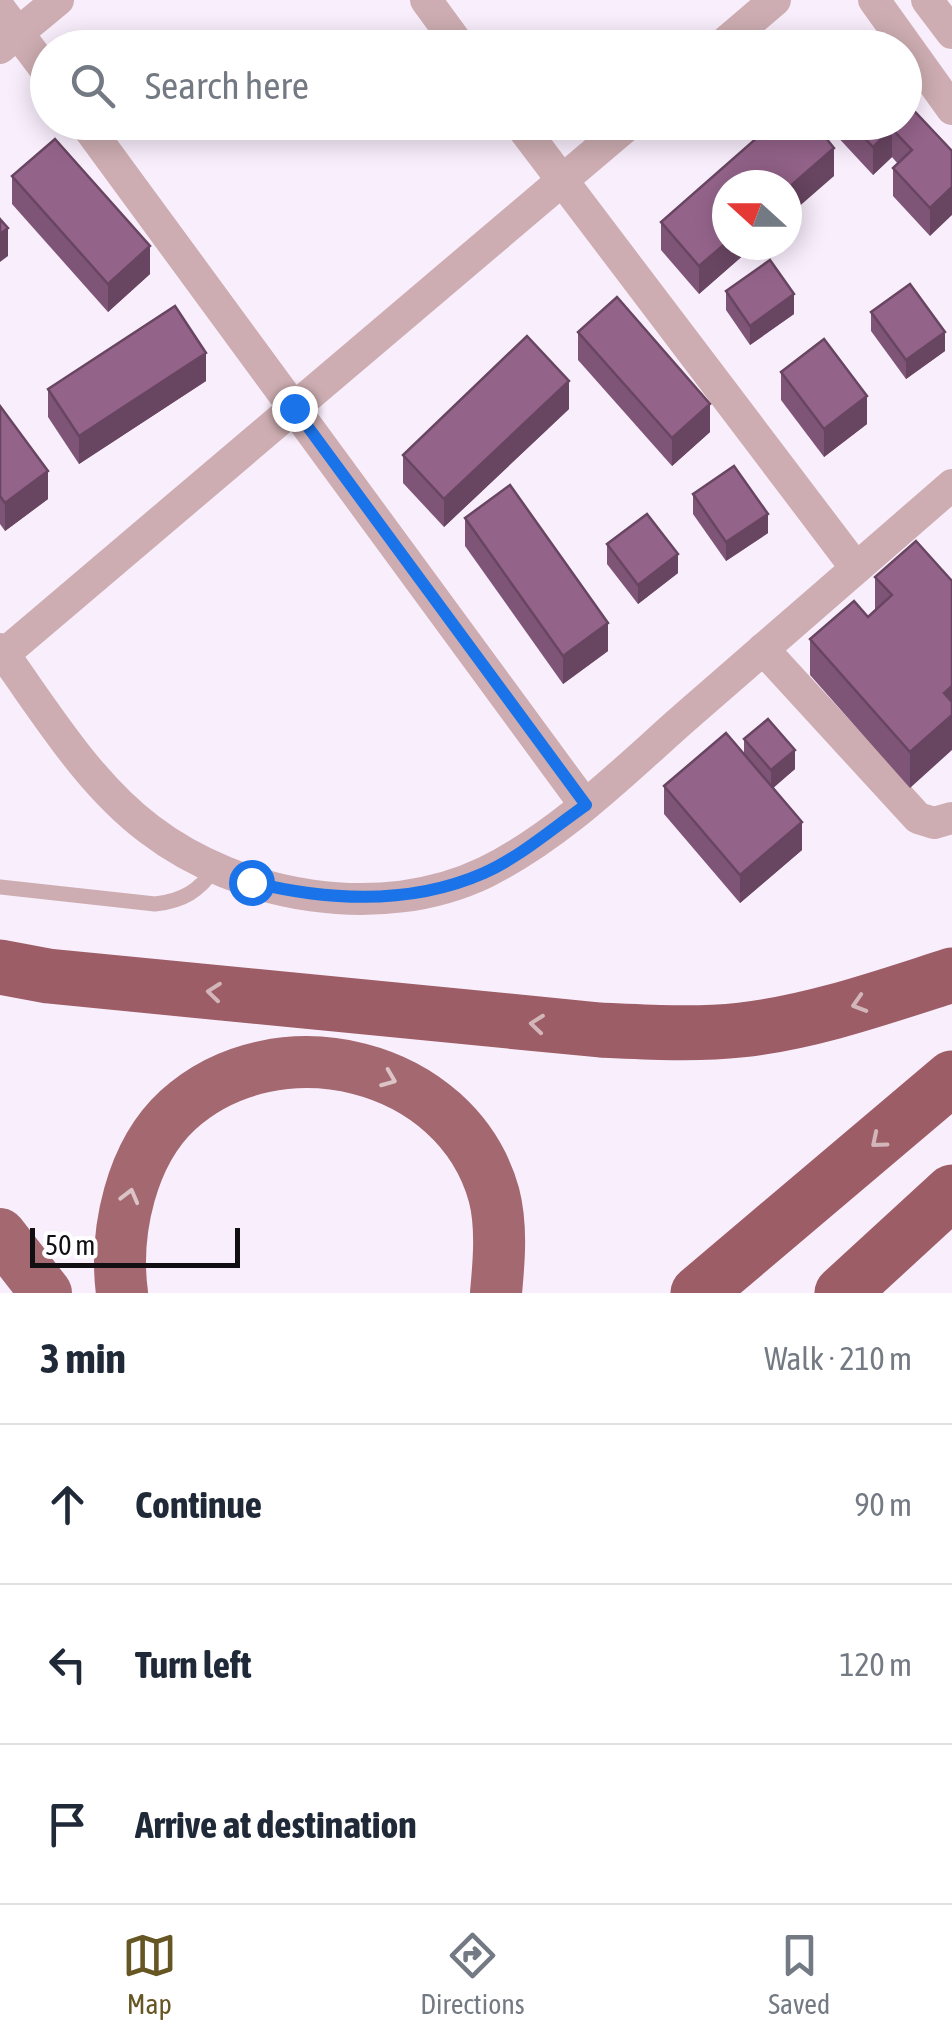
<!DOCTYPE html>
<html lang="en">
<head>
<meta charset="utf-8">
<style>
	:root { --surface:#fff; --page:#f6f6f7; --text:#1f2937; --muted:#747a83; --line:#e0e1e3; --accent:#665623 }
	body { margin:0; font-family:"Asap Condensed",sans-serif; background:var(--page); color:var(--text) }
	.compass { position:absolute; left:712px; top:170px; width:90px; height:90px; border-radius:50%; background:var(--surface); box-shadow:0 5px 25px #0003; rotate:291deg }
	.scale { position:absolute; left:30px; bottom:25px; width:210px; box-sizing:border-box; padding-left:10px; border:5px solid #120f13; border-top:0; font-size:28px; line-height:35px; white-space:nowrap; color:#120f13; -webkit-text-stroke:8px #fff; paint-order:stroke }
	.stop { position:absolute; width:30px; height:30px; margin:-22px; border:8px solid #1a73e8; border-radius:50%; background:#fff }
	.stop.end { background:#1a73e8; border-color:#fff; box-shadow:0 2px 10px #0008 }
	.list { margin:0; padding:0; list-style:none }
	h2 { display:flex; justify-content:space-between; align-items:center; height:130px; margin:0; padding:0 40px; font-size:42px }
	h2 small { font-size:32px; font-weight:400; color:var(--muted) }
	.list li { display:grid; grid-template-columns:65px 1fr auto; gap:30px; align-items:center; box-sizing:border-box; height:160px; padding:0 40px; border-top:2px solid var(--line) }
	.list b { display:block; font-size:38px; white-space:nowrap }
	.list em { font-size:32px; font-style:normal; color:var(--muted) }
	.icon { flex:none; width:55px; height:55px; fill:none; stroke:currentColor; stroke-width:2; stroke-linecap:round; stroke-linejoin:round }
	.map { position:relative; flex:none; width:952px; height:1293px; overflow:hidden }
	.search { position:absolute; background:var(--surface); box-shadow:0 5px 25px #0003; left:30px; right:30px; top:30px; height:110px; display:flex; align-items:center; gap:25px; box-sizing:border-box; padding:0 35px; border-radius:55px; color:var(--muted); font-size:38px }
	.sheet { height:610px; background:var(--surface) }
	nav { display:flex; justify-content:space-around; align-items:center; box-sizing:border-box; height:140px; border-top:2px solid var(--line); background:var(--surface); font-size:28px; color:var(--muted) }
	nav a { display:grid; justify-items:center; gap:5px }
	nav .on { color:var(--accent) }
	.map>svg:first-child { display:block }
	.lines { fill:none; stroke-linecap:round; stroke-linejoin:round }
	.service { stroke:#cdadb1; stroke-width:15 }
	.minor { stroke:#cdadb1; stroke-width:32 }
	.trunk { stroke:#a46870; stroke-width:52 }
	.motorway { stroke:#9d5d66; stroke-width:55 }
	.wall { fill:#7f5577 }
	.shaded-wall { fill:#684561 }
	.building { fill:#94638a; stroke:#684561; stroke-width:2.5 }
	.oneway { stroke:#d3b6ba }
	.oneway2 { stroke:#dbc3c6 }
	.route { stroke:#1a73e8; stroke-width:12 }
</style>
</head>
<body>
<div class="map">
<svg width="952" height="1293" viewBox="0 0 952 1293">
	<rect width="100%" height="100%" fill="#f9eefc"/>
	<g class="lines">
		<path class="service" d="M0,887L155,904C183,901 199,891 215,868"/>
		<g class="minor">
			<polyline points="426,0 461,48"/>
			<polyline points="874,0 952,109"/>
			<polyline points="927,0 952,33"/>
			<polyline points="0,9 48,73"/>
			<polyline points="0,48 58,0"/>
			<polyline points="719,48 775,0"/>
			<polyline points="84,122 585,805"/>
			<polyline points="518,122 856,568"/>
			<path d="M0,649C45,711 87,782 149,829C239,898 381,923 486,872C560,835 622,773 683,719C773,641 862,563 952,485"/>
			<polyline points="763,649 918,818 934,823 952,818"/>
			<polyline points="4,654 631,122"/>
		</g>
		<g class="trunk">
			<polyline points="0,1234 46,1293"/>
			<path d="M122,1293C114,1232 131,1153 178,1110C277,1020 457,1062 494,1195C502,1226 499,1261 496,1293"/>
		</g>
		<g class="motorway">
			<path d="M0,967L48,976L600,1030C647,1032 694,1035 741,1030C813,1022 883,997 952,975"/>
			<polyline points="698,1293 952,1078"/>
			<polyline points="842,1293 952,1192"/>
		</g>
	</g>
	<g class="wall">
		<polygon points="834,122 904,122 952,151 930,236 893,196 893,168 898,164 892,157 873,175 834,133"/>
		<polygon points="12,176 150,274 108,312 12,204"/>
		<polygon points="834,176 727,245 755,245 699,294 661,250 661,222"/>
		<polygon points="726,291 794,314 750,345 726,310"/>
		<polygon points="871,312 945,351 906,379 871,331"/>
		<polygon points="578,332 710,432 672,466 578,360"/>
		<polygon points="781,372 867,424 824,457 781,400"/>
		<polygon points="206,381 79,464 48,417 48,389"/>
		<polygon points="0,406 48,499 5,531 0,524"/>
		<polygon points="569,409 444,527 403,483 403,455"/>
		<polygon points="693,494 768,533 726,561 693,514"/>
		<polygon points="465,518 608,651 563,684 465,546"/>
		<polygon points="916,541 910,788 810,675 810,639 868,617 875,610 875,577"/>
		<polygon points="607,544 678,573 638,604 607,564"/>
		<polygon points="744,739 795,769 772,788 802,850 740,903 664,814 664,786 744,755"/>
	</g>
	<g class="shaded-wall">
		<polygon points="892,129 892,157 873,175 873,147"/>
		<polygon points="834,148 834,176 787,217 787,189"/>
		<polygon points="952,187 952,215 930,236 930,208"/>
		<polygon points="8,228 8,256 0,262 0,234"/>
		<polygon points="727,242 727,245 755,245 699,294 699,266"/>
		<polygon points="150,246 150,274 108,312 108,284"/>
		<polygon points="794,294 794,314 750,345 750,326"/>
		<polygon points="945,332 945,351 906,379 906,360"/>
		<polygon points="206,353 206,381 79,464 79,436"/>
		<polygon points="569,381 569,409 444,527 444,499"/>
		<polygon points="867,396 867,424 824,457 824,429"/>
		<polygon points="710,404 710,432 672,466 672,438"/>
		<polygon points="48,471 48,499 5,531 5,503"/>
		<polygon points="768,514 768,533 726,561 726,542"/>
		<polygon points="678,554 678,573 638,604 638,585"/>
		<polygon points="608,623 608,651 563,684 563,656"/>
		<polygon points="952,686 952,750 910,788 910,752 944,693"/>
		<polygon points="795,750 795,769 771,790 771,770"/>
		<polygon points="802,822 802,850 740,903 740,875"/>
	</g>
	<g class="building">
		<polygon points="904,100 952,151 952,187 930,208 893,168 912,150 892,129 873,147 850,122 904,122"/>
		<polygon points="775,122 813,122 834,148 787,189 787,185 727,185 727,242 699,266 661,222"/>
		<polygon points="55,139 150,246 108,284 12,176"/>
		<polygon points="0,219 8,228 0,234"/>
		<polygon points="770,260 794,294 750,326 726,291"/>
		<polygon points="910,284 945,332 906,360 871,312"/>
		<polygon points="617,297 710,404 672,438 578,332"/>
		<polygon points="175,306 206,353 79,436 48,389"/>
		<polygon points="527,336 569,381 444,499 403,455"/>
		<polygon points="824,339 867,396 824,429 781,372"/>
		<polygon points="0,406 48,471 5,503 0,496"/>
		<polygon points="734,466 768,514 726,542 693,494"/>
		<polygon points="510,485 608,623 563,656 465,518"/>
		<polygon points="647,514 678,554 638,585 607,544"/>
		<polygon points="916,541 952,581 952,686 944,693 952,702 952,715 910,752 810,639 854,601 868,617 892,595 875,577"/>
		<polygon points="768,719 795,750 771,770 744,739"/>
		<polygon points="726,733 802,822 740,875 664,786"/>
	</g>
	<defs><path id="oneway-chevron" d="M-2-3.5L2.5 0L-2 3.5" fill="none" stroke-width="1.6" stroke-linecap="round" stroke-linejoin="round" transform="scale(2.5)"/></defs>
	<g class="oneway">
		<use href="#oneway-chevron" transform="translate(214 992) rotate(-174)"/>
		<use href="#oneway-chevron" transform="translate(859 1004) rotate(163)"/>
		<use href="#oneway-chevron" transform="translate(537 1024) rotate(-174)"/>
		<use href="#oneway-chevron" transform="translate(878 1141) rotate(140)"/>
	</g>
	<g class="oneway2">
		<use href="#oneway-chevron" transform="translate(389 1079) rotate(22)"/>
		<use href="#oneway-chevron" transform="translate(130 1196) rotate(-75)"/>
	</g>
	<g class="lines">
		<path class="route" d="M251,882C328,901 409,906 484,873C520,857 553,828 586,805L294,408"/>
	</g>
</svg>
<svg class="compass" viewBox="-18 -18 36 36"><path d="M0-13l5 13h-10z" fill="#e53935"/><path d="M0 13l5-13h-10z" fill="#747a83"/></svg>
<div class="scale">50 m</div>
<div class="stop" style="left:251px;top:882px"></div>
<div class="stop end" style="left:294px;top:408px"></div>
<div class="search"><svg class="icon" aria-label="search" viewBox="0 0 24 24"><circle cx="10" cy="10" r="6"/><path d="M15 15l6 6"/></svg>Search here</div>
</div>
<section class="sheet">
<h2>3 min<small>Walk · 210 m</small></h2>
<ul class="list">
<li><svg class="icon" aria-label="ahead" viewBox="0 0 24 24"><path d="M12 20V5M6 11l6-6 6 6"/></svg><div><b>Continue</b></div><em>90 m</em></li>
<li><svg class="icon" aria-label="left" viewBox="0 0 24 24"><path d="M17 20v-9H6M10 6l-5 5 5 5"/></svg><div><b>Turn left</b></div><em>120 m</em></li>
<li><svg class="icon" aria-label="arrive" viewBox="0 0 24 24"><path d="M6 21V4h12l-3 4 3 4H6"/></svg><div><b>Arrive at destination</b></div></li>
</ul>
</section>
<nav>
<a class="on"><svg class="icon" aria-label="map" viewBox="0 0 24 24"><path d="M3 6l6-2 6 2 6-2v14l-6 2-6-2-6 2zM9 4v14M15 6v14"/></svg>Map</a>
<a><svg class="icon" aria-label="directions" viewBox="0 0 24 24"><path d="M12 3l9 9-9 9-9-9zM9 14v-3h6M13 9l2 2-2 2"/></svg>Directions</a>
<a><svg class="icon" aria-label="saved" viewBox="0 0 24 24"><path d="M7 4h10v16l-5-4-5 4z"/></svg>Saved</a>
</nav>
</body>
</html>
